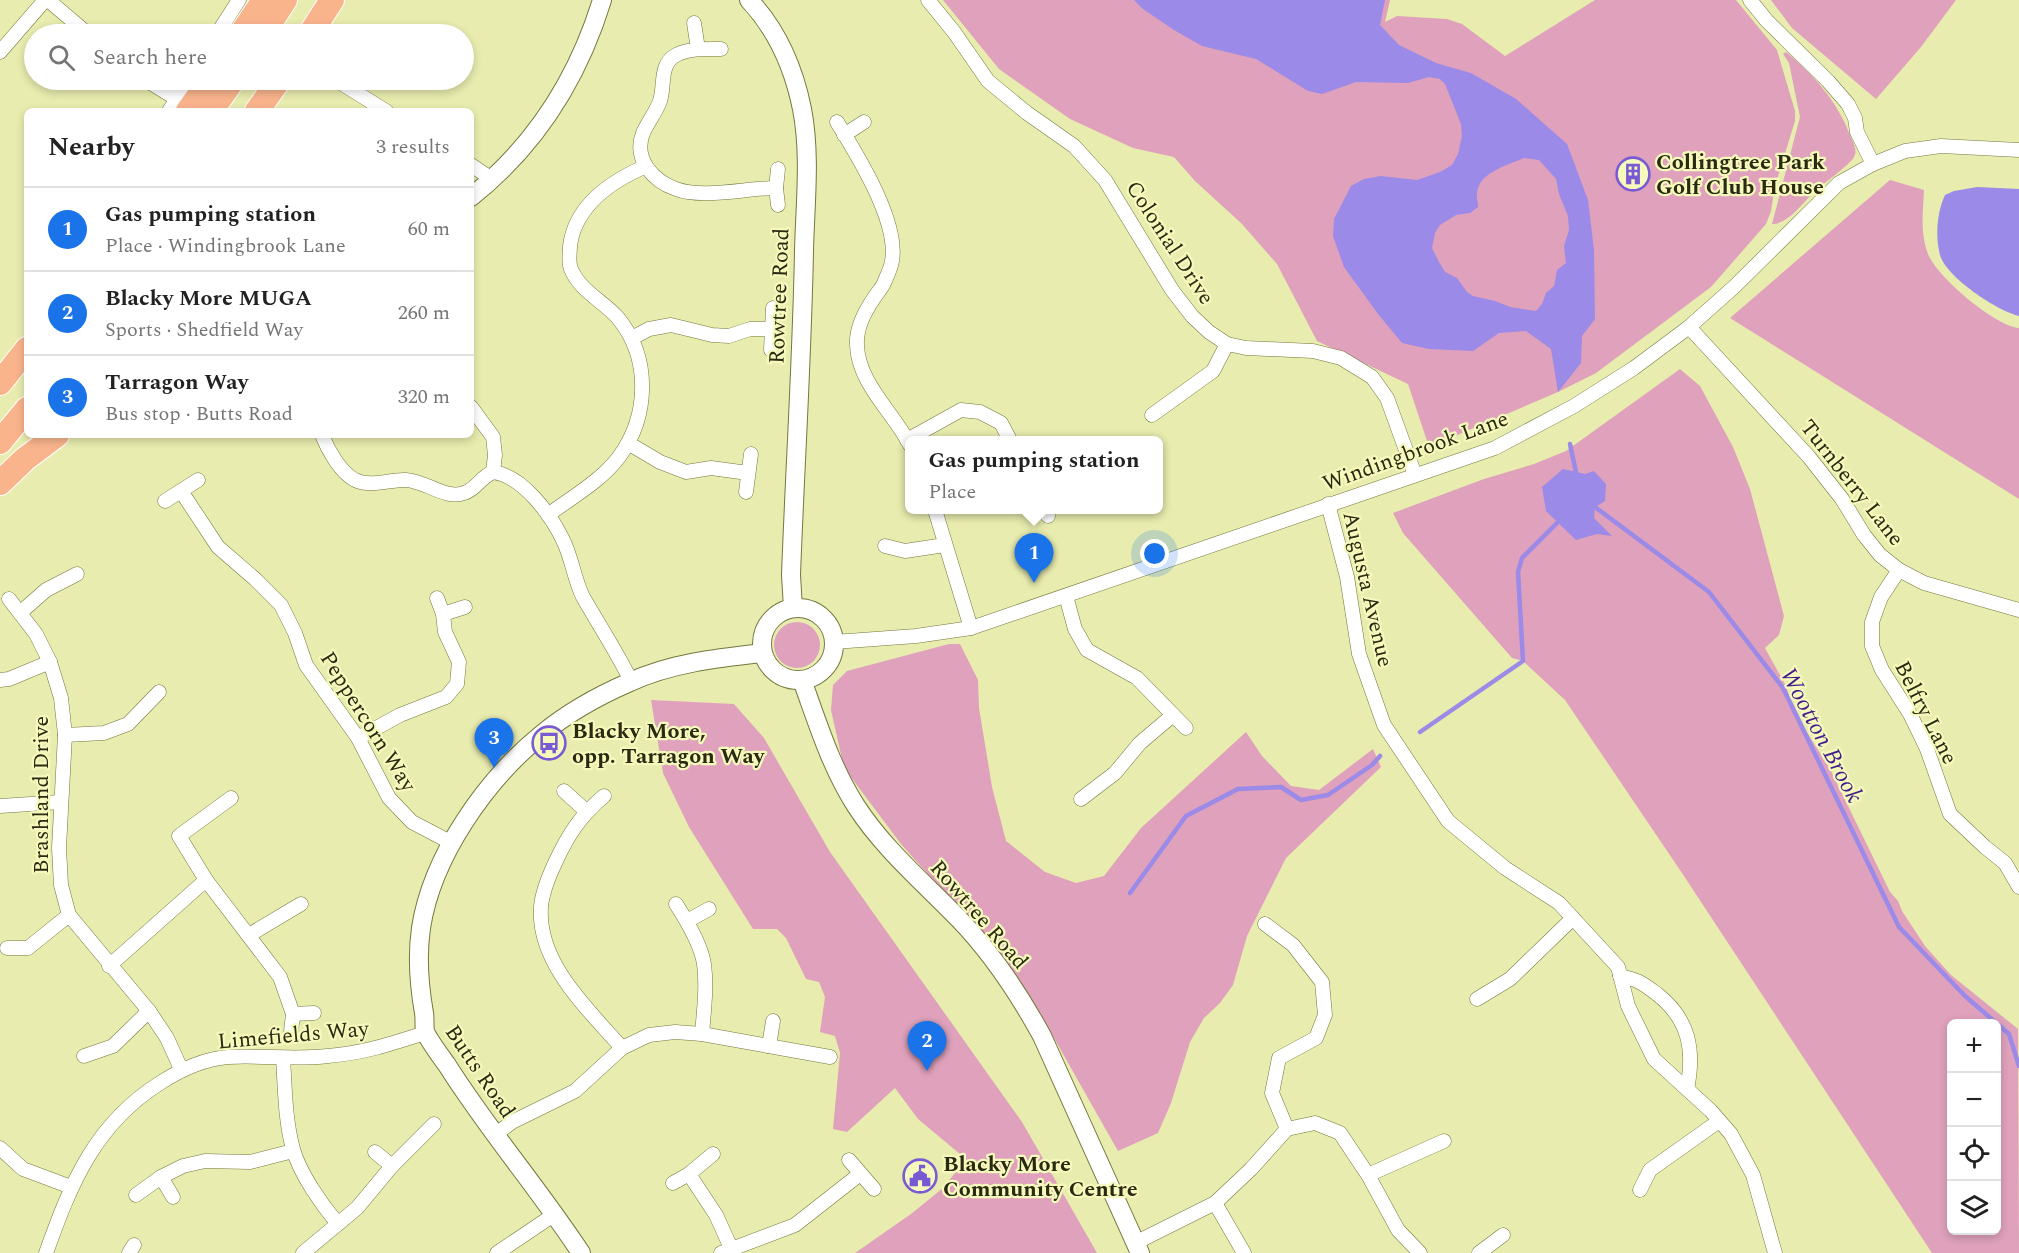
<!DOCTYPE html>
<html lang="en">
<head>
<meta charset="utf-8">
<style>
	:root { --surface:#fff; --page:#f2f2f2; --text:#222; --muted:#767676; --line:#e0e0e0; --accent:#1a73e8 }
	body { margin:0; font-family:Spectral,serif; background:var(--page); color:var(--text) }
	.controls { position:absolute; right:18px; bottom:18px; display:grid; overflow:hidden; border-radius:9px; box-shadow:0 3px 9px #0003 }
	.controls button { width:54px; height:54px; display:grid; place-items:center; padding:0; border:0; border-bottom:2px solid var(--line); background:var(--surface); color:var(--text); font:30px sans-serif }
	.you { position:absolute; left:1155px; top:554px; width:21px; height:21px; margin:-15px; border:4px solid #fff; border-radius:50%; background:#1a73e8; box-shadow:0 0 0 9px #1a73e833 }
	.badge { display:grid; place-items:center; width:39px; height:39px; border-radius:50%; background:var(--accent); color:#fff; font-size:20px; font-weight:700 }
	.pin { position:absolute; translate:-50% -50px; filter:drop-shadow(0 2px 3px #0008) }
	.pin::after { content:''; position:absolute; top:32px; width:21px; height:18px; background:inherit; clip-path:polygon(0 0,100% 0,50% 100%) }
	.popup { position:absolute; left:905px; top:436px; width:258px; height:78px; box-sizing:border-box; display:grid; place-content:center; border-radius:9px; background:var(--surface); filter:drop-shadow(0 2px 4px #0005); font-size:20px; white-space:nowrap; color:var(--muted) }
	.popup b { font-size:22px; color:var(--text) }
	.popup::after { content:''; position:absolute; left:50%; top:100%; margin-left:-12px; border:12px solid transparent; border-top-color:var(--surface) }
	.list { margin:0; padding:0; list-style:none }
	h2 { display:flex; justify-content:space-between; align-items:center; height:78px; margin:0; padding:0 24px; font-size:26px }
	h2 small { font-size:20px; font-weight:400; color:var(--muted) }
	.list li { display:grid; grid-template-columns:39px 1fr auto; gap:18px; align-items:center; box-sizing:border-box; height:84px; padding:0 24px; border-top:2px solid var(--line) }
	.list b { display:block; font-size:22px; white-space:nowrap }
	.list p { margin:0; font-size:20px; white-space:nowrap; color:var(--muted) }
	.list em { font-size:20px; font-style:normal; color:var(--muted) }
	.icon { flex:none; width:33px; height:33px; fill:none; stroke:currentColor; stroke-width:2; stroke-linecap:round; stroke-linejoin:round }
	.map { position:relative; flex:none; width:2019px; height:1253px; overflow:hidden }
	.search { position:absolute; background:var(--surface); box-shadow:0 3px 9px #0003; left:24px; top:24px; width:450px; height:66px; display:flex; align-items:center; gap:15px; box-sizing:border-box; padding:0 21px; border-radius:33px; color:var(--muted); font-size:22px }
	.panel { position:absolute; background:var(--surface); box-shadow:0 3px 9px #0003; left:24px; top:108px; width:450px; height:330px; border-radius:9px }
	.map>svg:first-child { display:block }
	.green { fill:#dfa1bc; fill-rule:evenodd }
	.water { fill:#9b8ae7; fill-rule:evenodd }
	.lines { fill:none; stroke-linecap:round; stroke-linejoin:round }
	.stream { stroke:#9b8ae7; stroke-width:4.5 }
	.street-casing { stroke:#75773d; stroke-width:15 }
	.secondary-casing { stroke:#75773d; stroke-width:20 }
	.highway-casing { stroke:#fff; stroke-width:26 }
	.street { stroke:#fff; stroke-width:14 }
	.secondary { stroke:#fff; stroke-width:18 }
	.highway { stroke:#f9b48c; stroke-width:24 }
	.labels { text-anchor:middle; stroke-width:4.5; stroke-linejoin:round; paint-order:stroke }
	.poi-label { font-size:22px; font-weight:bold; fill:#292a11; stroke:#f5f9bb; text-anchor:start }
	.street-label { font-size:22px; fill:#292a11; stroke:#f5f9bb }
	.water-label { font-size:24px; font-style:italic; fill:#421e8a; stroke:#f5f9bb }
</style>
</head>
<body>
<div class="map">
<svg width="2019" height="1253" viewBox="0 0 2019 1253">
	<rect width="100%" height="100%" fill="#e8ecae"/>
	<g class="green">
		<polygon points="943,0 1390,0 1385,22 1397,16 1447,19 1462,24 1505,56 1595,0 1736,0 1777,50 1795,111 1795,121 1775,186 1771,211 1766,224 1711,287 1596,373 1558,392 1429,447 1408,384 1317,341 1277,264 1241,223 1195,181 1174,157 1133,148 1070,119 999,69"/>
		<polygon points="1771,0 1956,0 1921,47 1876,99 1792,28"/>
		<path d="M1786,52C1814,75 1837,101 1850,135C1853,142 1858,151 1854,157C1850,165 1821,185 1812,194C1802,204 1788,224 1772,224L1800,117L1789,63L1783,54Z"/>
		<path d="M1890,180L1924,190C1923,212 1920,233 1928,254C1937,277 1995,326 2019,328V499L1730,318Z"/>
		<path d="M1680,369L1700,386L1733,447L1750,489L1784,616L1779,635L1765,648L1786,686L1790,699L1806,731L1829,767L1890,892L1898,901L1902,911L1925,946L1951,975L2018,1029L2019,1253H1932L1680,870L1565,700L1523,661L1512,658L1403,533L1393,513L1484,479L1534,464L1566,451ZM1952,1024H1996V1230H1952Z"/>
		<circle cx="797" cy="645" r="23"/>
		<polygon points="949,644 960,644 978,680 979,708 992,787 1006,841 1045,872 1076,883 1104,876 1141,828 1246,732 1262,756 1291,786 1319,790 1373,749 1381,767 1286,858 1247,936 1233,985 1220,1003 1204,1018 1190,1042 1171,1103 1158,1133 1118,1151 1029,994 983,936 901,844 844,768 831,710 833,685 847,671"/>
		<polygon points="651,700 734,704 764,738 830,852 1022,1122 1097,1253 855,1253 911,1214 943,1188 966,1159 918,1119 895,1088 847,1132 833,1129 840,1053 835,1036 820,1032 825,997 819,982 806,979 786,938 777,929 753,929 689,827 663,773"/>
	</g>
	<g class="water">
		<path d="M1134,0H1385L1380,25L1399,45L1436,63L1471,73L1516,99L1567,144L1588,200L1594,250L1595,319L1582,336L1581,363L1558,392L1551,349L1526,331L1499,333L1473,351L1429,349L1402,343L1378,314L1344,267L1333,236L1334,219L1351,186L1364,179L1381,176L1417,180L1440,172L1452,165L1458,154L1462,136L1461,124L1445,84L1440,79L1429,77L1408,83L1356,82L1322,94L1308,91L1256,59L1202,46L1174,30L1143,9ZM1524,158L1539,160L1556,179L1559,194L1568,216L1569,230L1564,246L1566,263L1557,270L1554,286L1546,293L1542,304L1536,311L1510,307L1495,301L1473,296L1467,292L1457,278L1445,272L1439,262L1432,248L1435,233L1440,225L1456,215L1470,213L1478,207C1478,202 1476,196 1477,192C1480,172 1508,165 1524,158Z"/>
		<path d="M1977,187L2019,189V316C1997,311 1946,277 1940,255C1935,236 1937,212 1945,195L1954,191Z"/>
		<polygon points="1563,469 1585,474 1594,471 1606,484 1605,501 1595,507 1594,518 1612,536 1597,534 1576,540 1546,511 1542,487"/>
	</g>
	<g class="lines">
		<g class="stream">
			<polyline points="1570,444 1577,477"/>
			<polyline points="1591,504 1709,592 1783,688 1899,927 1965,996 2009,1034 2019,1066"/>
			<polyline points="1420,732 1523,661 1518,572 1522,558 1558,522"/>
			<polyline points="1130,893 1186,816 1238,789 1281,787 1301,800 1328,795 1372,765 1380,756"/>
		</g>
		<defs>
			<g id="street">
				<polyline points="48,0 88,34"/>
				<polyline points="928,0 954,32 988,81 1027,113 1074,146 1105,180 1172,290 1192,316 1209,332 1227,344 1246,348 1313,351 1341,358 1372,377 1387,398 1415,475"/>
				<polyline points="694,23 698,49"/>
				<polyline points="217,34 239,0"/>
				<path d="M721,49C707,49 689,48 676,55C659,64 665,86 660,101C656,112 648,122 643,133C633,159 653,181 676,189C702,199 747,188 776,188"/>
				<polyline points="0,52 45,0"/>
				<polyline points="146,80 177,99"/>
				<polyline points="336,80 386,111"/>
				<polyline points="169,111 189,80"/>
				<path d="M837,122C857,155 899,221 892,261C891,268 887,276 884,283C882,288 877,293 874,298C865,311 856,329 857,345C858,383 893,412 910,445"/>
				<polyline points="844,135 864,122"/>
				<polyline points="1873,164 1905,151 1941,146 2019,150"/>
				<polyline points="471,165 492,179"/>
				<polyline points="778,169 776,188 778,205"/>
				<polyline points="1689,327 1809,457 1842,499 1864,535 1880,555 1899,570 1924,583 2019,610"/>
				<polyline points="632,338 649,329 671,325 712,335 729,336 750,329 772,329"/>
				<polyline points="771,350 773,308"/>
				<polyline points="471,407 493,437 495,455 493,472"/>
				<polyline points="1152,415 1213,371 1227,344"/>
				<path d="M322,435C328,450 340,472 355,480C371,488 390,479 406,480C426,481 446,500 464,493C477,489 479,478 493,472C523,476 551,515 563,540C572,558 574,579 583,597C599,625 617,652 631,681"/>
				<polyline points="907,440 961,410 980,412 1001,423 1010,440"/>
				<polyline points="628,443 660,462 686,472 711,468 748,473"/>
				<polyline points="181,491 218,547 255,579 281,605 295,633 306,665 358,738 389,798 412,822 452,843"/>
				<polyline points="746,492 751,454"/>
				<polyline points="165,501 198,480"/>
				<polyline points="1328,504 1347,577 1359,654 1384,725 1448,821 1505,868 1559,903 1618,967 1628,1006 1654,1059 1711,1111 1731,1134 1753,1175 1775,1253"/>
				<polyline points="935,510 971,628"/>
				<polyline points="1045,510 1048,516"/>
				<path d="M548,515C572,497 601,481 619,457C649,416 651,358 618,318C603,301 580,291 571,269C568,262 570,253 570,246C575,206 610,182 644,167"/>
				<polyline points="885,546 905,551 945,545"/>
				<polyline points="1899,570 1881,597 1872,622 1872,646 1882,670 1910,714 1927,749 1950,814 1985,847 2005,863 2019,887"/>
				<polyline points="1066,596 1075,629 1087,650 1137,678 1186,728"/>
				<polyline points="9,599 36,634 50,662 61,698 65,735 59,848 61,885 69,915 149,1011 167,1038 181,1069"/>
				<polyline points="21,612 46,590 77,574"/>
				<polyline points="443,614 465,607"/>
				<polyline points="834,642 916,636 971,628 1495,448 1574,406 1634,368 1689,327 1734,287 1839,183 1873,164 1857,132 1855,118 1848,104 1828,81 1767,21 1750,0"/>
				<polyline points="0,680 9,679 50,662"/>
				<polyline points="65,735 104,733 128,724 159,692"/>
				<polyline points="358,738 400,715 446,697 457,684 459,662 445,632 443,614 437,598"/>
				<polyline points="564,791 586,811"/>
				<path d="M604,796C580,816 568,835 555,863C549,876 542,892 541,907C537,963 588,1009 622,1048"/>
				<polyline points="231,798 179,836 206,880 280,977 293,1014 291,1032"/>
				<polyline points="1081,799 1115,773 1140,743 1173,715"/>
				<polyline points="0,806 61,802"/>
				<path d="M676,904C687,921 701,944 704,964C707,987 704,1010 702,1034"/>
				<polyline points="687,921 709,909"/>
				<polyline points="1265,924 1293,945 1322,982 1325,1015 1316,1038 1279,1058 1272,1093 1287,1129"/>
				<polyline points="249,935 301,904"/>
				<polyline points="7,948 28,948 69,915"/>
				<polyline points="109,966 206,880"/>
				<path d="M1620,976C1639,980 1642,983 1657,994C1689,1019 1695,1050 1687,1089"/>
				<polyline points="1477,999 1510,979 1573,918"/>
				<polyline points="293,1014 314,1013"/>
				<polyline points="769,1046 773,1021"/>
				<polyline points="84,1056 113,1046 149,1011"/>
				<path d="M283,1058C285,1088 285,1120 293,1149C300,1174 322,1205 338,1224"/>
				<polyline points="496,1134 512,1122 575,1091 622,1048 649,1035 675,1032 702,1034 830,1057"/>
				<polyline points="0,1148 23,1169 71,1187"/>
				<polyline points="375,1152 392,1166"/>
				<polyline points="849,1160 874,1189"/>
				<polyline points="689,1174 713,1154"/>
				<polyline points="1368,1175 1444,1141"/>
				<polyline points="161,1177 173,1197"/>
				<polyline points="673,1183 689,1174 716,1215 731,1248"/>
				<polyline points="1640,1190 1650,1170 1719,1121"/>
				<polyline points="136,1195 161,1177 183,1166 205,1161 250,1162 293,1151"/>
				<polyline points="1215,1203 1244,1253"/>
				<polyline points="1135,1243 1215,1203 1251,1169 1287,1129 1315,1123 1340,1133 1368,1175 1398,1230 1420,1253"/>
				<path d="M46,1253C71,1183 95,1124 160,1083C180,1070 204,1059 228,1057C261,1055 295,1060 328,1056C364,1053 391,1044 425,1033"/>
				<polyline points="129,1253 134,1245"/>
				<polyline points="303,1253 357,1208 392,1166 434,1124"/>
				<polyline points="497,1253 555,1214"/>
				<polyline points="721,1253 795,1225 860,1174"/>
				<polyline points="1479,1253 1503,1235"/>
			</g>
			<g id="secondary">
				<path d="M749,0C777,30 794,69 802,109C811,155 805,205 804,251C802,359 795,467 791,575L793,608"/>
				<path d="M471,197C535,146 578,78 602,0"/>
				<circle cx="798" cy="644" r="36"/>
				<path d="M802,680C818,724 831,767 856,806C883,848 923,882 958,918C991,952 1019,994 1042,1036L1140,1253"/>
				<path d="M581,1253C539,1189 488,1130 447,1065C442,1058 427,1038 425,1031C424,1026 425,1019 424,1013C419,985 417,956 421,928C432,856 486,780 541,735C566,714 600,695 630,682C671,663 718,658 762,653"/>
			</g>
			<g id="highway">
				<polyline points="241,34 264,0"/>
				<polyline points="263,34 285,0"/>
				<polyline points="310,34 332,0"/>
				<polyline points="188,111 210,80"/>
				<polyline points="211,111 233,80"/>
				<polyline points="257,111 279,80"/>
				<polyline points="0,383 27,349"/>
				<polyline points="0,442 27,409"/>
				<polyline points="0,483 25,459 57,435"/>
			</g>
		</defs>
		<use href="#street" class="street-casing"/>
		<use href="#secondary" class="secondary-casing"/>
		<use href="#highway" class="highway-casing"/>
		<use href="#street" class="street"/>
		<use href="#secondary" class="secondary"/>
		<use href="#highway" class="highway"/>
	</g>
	<defs>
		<symbol id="building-ring" viewBox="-11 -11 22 22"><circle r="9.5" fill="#f5f9bb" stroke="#795ad4" stroke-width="1.5"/><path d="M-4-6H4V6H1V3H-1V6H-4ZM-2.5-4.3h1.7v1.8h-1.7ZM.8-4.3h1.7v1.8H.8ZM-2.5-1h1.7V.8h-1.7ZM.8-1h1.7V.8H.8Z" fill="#795ad4"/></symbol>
		<symbol id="bus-ring" viewBox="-11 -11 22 22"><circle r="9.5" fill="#f5f9bb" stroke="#795ad4" stroke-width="1.5"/><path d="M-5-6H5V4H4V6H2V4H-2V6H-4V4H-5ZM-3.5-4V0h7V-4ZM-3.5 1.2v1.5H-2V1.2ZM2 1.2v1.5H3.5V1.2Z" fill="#795ad4"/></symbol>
		<symbol id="civic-ring" viewBox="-11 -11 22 22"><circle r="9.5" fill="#f5f9bb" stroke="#795ad4" stroke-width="1.5"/><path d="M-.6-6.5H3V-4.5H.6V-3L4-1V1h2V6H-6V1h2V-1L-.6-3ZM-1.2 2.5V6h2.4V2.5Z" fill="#795ad4"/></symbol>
	</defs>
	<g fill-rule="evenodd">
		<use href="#building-ring" x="1614" y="155" width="38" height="38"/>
		<use href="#bus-ring" x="530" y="724" width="38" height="38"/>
		<use href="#civic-ring" x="901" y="1157" width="38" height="38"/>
	</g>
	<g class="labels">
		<g class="poi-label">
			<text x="1656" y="169">Collingtree Park<tspan x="1656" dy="25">Golf Club House</tspan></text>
			<text x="572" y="738">Blacky More,<tspan x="572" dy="25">opp. Tarragon Way</tspan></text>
			<text x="943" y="1171">Blacky More<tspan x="943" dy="25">Community Centre</tspan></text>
		</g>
		<g class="street-label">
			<text transform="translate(1171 242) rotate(57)" y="8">Colonial Drive</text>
			<text transform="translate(778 296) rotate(-88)" y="8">Rowtree Road</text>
			<text transform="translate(1415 450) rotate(-20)" y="8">Windingbrook Lane</text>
			<text transform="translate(1853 482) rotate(52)" y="8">Turnberry Lane</text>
			<text transform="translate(1369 589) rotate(77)" y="8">Augusta Avenue</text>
			<text transform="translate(1927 712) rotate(63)" y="8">Belfry Lane</text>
			<text transform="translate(369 721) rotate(58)" y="8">Peppercorn Way</text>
			<text transform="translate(40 795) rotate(-90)" y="8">Brashland Drive</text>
			<text transform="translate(980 914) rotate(49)" y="8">Rowtree Road</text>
			<text transform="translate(293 1034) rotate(-5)" y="8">Limefields Way</text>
			<text transform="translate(481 1071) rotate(56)" y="8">Butts Road</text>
		</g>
		<g class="water-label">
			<text transform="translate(1822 735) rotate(62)" y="8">Wootton Brook</text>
		</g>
	</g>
</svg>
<div class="controls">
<button>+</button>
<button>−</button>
<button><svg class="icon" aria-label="locate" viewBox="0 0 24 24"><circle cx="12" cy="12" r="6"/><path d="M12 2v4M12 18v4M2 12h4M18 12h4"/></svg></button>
<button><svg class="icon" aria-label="layers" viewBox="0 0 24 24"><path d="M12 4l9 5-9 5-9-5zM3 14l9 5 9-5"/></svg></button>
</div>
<div class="you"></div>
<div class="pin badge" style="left:1034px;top:583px">1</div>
<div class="popup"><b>Gas pumping station</b>Place</div>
<div class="pin badge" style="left:927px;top:1071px">2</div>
<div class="pin badge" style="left:494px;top:768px">3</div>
<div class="search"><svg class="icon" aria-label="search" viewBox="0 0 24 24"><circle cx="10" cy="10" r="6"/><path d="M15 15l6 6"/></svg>Search here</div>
<section class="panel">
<h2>Nearby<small>3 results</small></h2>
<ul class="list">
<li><span class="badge">1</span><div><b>Gas pumping station</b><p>Place · Windingbrook Lane</p></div><em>60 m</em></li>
<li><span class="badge">2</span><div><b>Blacky More MUGA</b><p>Sports · Shedfield Way</p></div><em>260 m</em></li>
<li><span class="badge">3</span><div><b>Tarragon Way</b><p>Bus stop · Butts Road</p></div><em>320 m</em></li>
</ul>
</section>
</div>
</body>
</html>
